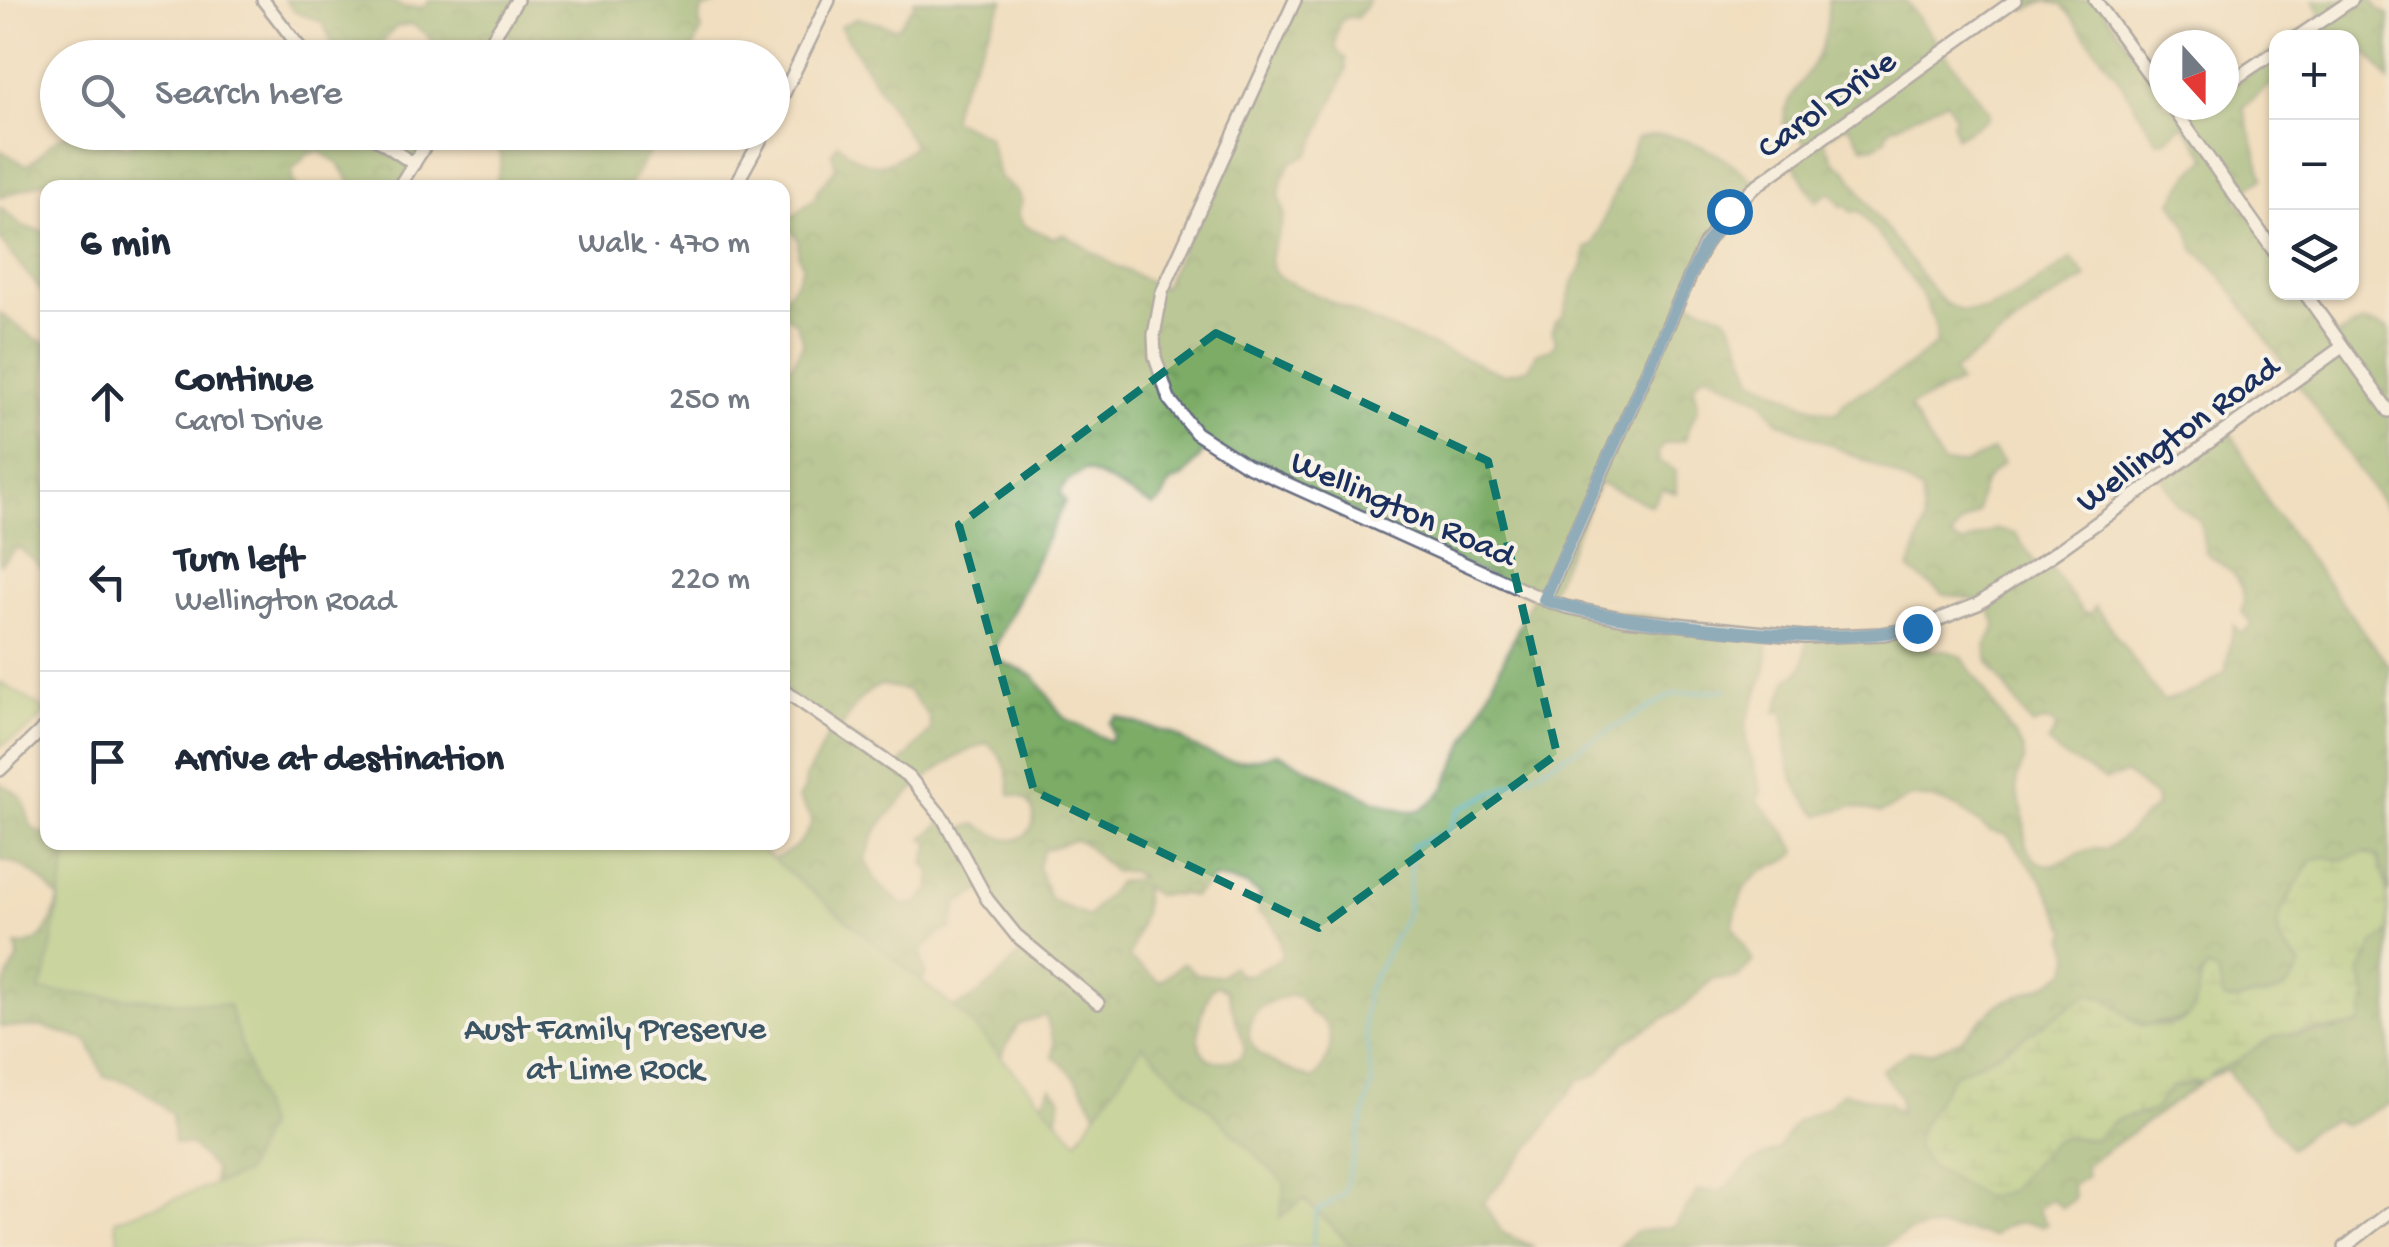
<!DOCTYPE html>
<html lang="en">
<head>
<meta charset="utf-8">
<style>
	:root { --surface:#fff; --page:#f2f2f3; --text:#1f2937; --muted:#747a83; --line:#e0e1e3 }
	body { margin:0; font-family:"Gochi Hand",sans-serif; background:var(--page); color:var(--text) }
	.controls { position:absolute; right:30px; top:30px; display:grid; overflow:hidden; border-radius:20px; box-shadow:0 2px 8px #0004 }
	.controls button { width:90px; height:90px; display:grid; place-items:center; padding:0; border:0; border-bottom:2px solid var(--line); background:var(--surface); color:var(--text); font:50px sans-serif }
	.compass { position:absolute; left:2149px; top:30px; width:90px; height:90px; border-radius:50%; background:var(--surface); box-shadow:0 2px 8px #0004; rotate:159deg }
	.stop { position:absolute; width:30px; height:30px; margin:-22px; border:8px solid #1f6fb2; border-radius:50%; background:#fff }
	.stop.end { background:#1f6fb2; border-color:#fff; box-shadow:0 2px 10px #0008 }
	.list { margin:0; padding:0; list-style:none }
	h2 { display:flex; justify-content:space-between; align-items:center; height:130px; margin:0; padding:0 40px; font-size:42px }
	h2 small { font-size:32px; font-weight:400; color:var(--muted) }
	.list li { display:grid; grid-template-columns:65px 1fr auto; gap:30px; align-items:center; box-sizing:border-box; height:180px; padding:0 40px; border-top:2px solid var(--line) }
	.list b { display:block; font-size:38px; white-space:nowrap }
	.list p { margin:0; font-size:32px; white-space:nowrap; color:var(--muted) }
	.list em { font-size:32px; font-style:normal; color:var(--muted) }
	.icon { flex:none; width:55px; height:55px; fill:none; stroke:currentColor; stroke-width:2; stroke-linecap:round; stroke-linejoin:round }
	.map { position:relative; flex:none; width:2389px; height:1247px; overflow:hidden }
	.search { position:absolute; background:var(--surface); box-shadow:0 2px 8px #0004; left:40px; top:40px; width:750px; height:110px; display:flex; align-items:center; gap:25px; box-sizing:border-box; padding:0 35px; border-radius:55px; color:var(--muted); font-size:38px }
	.panel { position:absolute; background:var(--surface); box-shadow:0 2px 8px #0004; left:40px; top:180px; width:750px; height:670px; border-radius:20px }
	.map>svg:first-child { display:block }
	.forest { fill:url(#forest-crowns); stroke:#4b6e62; stroke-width:2.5; fill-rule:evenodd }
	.wetland { fill:url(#wetland-marsh); stroke:#5a7c6a; stroke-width:2.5 }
	.green { fill:#9ac875; stroke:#5a7c6a; stroke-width:2.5 }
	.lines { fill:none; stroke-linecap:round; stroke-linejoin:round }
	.stream { stroke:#44b0c2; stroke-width:4 }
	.minor-casing { stroke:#666c80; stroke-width:16 }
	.minor { stroke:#fff; stroke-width:11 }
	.route { stroke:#1f6fb2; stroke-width:12 }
	.marked { fill:none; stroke:#0f766e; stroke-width:8; stroke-dasharray:20 12; stroke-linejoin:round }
	.labels { text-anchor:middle; stroke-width:8; stroke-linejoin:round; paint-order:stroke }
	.street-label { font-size:35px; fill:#1b2f5e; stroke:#f7f3e8 }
	.park-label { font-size:35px; fill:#3b5564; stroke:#f7f3e8 }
</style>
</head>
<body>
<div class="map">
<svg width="2389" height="1247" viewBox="0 0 2389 1247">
	<defs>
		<pattern id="forest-crowns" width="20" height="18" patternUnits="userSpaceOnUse" patternTransform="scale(2.5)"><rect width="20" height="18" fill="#7bac66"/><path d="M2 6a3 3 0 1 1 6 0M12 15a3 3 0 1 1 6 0" fill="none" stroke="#648c57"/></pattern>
		<pattern id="wetland-marsh" width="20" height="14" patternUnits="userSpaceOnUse" patternTransform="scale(2.5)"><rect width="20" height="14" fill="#9ac875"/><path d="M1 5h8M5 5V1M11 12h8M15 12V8" fill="none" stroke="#7da363"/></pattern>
	</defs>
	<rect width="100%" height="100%" fill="#f7f3e8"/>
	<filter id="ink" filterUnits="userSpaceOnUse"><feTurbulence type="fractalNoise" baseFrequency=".01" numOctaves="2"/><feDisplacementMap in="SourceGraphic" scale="20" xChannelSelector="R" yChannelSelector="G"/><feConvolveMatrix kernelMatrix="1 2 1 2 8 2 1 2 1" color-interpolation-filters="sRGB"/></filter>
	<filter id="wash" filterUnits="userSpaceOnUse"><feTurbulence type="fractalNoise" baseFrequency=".0048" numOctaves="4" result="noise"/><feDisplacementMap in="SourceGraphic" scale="40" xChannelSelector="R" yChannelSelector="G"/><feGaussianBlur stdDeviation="2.25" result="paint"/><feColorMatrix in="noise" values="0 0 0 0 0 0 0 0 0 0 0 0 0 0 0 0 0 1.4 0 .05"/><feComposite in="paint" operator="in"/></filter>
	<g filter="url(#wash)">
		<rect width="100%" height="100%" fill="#f1dec0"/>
		<g class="forest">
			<polygon points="285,0 388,0 403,7 425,7 429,0 726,0 702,10 699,21 702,30 689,58 541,57 527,45 502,32 482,57 431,57 435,46 426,34 411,24 396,27 377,49 375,57 332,57 333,45 322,22 295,12"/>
			<path d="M914,0H1004L955,100L952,119L988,136L1000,178L1017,192L1022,201L1018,214L1024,225L1053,238L1064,234L1114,265L1163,288L1296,0H1370L1357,18L1347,17L1340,22C1336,36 1330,49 1345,58L1346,71L1312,149L1307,156L1292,161C1285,174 1277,186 1280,200C1281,206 1285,211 1284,216C1281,239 1258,258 1280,278L1386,327L1503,374L1529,368L1537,352L1551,349L1556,341L1552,331L1555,322L1563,316L1574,280L1584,265L1586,248L1593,245L1637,138C1674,125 1730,157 1755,183L1727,215L1682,298L1727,317L1738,337L1753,378L1806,405L1834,413L1838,412L1844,401L1896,374L1935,345C1947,314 1878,236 1859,211L1851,212L1846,206L1842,207L1830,192L1816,201C1806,188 1803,176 1792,162L1807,148L1793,126L1784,127C1782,101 1802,83 1814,62C1825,45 1829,20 1828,0H1905L1989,111L1988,119L1956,137L1952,122L1955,118L1946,101L1888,130L1886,139L1873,147L1862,146L1848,125L1823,139L1835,162L1846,169L1873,211L1934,292L1946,304L1961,311L1986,310L2019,294L2072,259L2087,278L2044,303L1953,372L1959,383L1909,407L1942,463L1964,464L1993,450L2003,463C1986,478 1978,488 1978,512L1961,524L1951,538L1963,544L1995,529L2016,534L2037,566L2046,561L2083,613H2091L2095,606L2163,701L2198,690L2225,672L2234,625L2241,634L2252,624L2242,612C2250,576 2228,573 2205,551L2200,521L2178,505L2162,478L2230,430L2270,506L2389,666V892L2378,857L2366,852L2342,860L2323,857L2312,860C2300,884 2263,920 2285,948C2290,955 2296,957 2301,966C2287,995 2278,993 2249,998C2238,1000 2235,1003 2224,999L2217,973L2207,968L2200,977C2198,1031 2180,1016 2143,1026C2119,1015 2119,998 2089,994L1998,1054L1954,1074L1917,1134L2009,1190L2052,1142L2062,1137L2095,1139L2118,1119L2153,1111L2171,1087L2201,1083L2085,1166L2087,1176L2072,1186L2075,1198L2063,1208L2052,1199L2038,1209L2047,1224L2044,1226C2023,1221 2009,1220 1993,1236C1953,1229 1918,1218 1884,1247H1618L1635,1232L1675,1226L1698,1191H1721L1753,1162L1778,1149L1796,1122L1827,1107L1843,1092L1889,1103L1900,1113V1096L1881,1070L1910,1051L1931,1052L1960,1040L1998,1004L2047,984L2068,970L2071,954L2065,938L2068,931L2043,882L2007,835L1990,831L1957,807L1933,799L1911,797L1881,813L1852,806L1819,815C1798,795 1788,774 1786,744C1785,732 1788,723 1783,712H1776L1788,679C1808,670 1804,657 1807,638L1920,629L1929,650H1946L1962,657L2023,749C2027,762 2020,767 2017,779C2014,794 2022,804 2024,818C2027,832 2021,842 2032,856C2052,881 2081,841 2105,849C2126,839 2138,819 2156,807L2155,797L2126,774L2105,780L2058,753L2048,742L2057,727C2050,718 2042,722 2033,726L2030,723L1989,663L1986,646L1996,625L1986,602L1943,594L1909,570L1924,525L1922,492L1886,470L1777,421L1762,400L1706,373L1694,384L1698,406L1685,440L1664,444L1658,453L1659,461L1676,471V493L1663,489L1651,505L1599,483L1547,600L1768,636L1766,669L1747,720L1746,743L1762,792L1758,801L1786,833L1797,852C1786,864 1772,865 1760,873C1743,885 1736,907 1733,926L1753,961L1738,978L1713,979L1686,1005L1623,1043L1598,1074L1578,1080L1535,1141L1483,1203L1503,1233L1535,1247H144L214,1194V1169L191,1145L174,1143L172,1115C151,1096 133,1079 104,1077L88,1041L43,1027H0C0,1001 2,982 18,960L16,945C46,947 51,923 59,899C43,880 26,863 0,860V783C6,787 16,792 21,797C31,811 24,832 47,834L48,842H752L767,860C786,857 808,840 812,820L798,798L805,788V777C816,763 822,743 833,727L783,690V368L794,362L803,343L796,322L783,314V297L795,284L803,265L798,256V239L783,220H788L816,197V192L836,168L832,153L838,143C865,171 888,171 914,145L840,26L858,18L897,28L914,5ZM1208,446L1533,596L1445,787C1437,798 1428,809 1414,811C1389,813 1304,765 1277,753C1240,765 1226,763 1192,746C1185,742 1179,736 1171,733C1152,728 1135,724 1117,716L1110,723L1113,736L1109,741L1063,717L1034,676L995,659L992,653L1065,501L1060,493L1066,483L1085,470C1110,480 1129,494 1153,506L1161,501L1170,483L1184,477ZM882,685L908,691L929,717L931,730L898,766L841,730C851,711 861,692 882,685ZM987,743C1005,756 1009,773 1010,795C1041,795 1042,837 1011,840C1002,840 984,828 975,824L952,832L944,821L923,838L930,843L924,864L931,871V889L917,903L903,905L877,883L865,859C871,849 871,839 877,830C903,794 945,758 987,743ZM1073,840L1082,842L1114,872L1130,871L1140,878L1118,882L1088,917L1050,899L1038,866L1043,851ZM1213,878L1247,885L1259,894L1258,913C1275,919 1283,941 1281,958L1249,975L1239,974L1232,966L1220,976L1196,974L1185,964H1181L1160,982L1129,958L1144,910V887L1156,895L1185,894L1193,897ZM982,890L1026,947C1002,975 975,1006 937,1011L920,990L926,972L922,960L923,949L940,933L952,929L957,904ZM1219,986L1227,991L1245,1049L1240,1058C1183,1075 1197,1021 1212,988ZM1291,995L1299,997L1310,1013C1341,1024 1332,1062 1313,1079C1290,1070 1244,1058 1249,1027C1253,1005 1272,1001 1291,995ZM1045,1015L1054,1041L1053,1057C1079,1074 1092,1104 1105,1131L1015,1174L1056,1124L1061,1098L1051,1087L1030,1123L993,1071L1018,1025Z"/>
			<path d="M2021,0H2096L2164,95V105H2171L2178,114L2196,105H2224V85L2276,48V81L2243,107L2263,178L2236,197L2276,253V292L2304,293L2337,337C2360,320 2361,319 2389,329V513L2229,286L2207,260L2194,250L2188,228L2172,201L2191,172L2208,158L2183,125L2165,140L2157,141L2118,78L2063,6L2046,1L2027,10Z"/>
			<path d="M2313,0H2372L2379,9L2389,15V81C2352,29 2352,38 2291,38L2322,15Z"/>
			<path d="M182,132H426L431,136L399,188L354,187L338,163L318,151L308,154L292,171L293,183L297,187H90C59,169 32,187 0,198V150L26,165C40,159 44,147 57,139C80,125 104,137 127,146L136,143L143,135L177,136Z"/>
			<path d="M459,133H661L630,185L615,188L494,187C514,133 489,153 459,133Z"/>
			<polygon points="0,207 24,227 47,232 47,298 0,240"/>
			<polygon points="0,313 34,338 47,343 47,572 18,547 0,564"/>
			<polygon points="2389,933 2389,1104 2345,1125 2334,1120 2310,1131 2291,1149 2226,1070 2208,1078 2211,1072 2238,1061 2257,1045 2279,1035 2338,1030 2367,995 2360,973 2374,943"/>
		</g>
		<path class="wetland" d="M2365,852L2377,857C2388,883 2389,905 2389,933L2374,943L2360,973L2367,995L2360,1024C2334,1032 2307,1029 2281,1035C2261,1039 2250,1055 2233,1063C2222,1068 2213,1069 2207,1080L2171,1087L2153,1111L2118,1119L2095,1139L2062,1137L2052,1142L2009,1191L1984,1197L1931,1167L1917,1148V1134L1923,1122L1954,1074L1998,1054L2089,994C2119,998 2119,1015 2143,1026C2155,1023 2166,1026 2177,1023C2201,1017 2194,983 2207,968L2217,973L2224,999C2235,1003 2238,1000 2249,998C2277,993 2288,995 2301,965C2296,957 2290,955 2285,947C2263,920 2300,884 2312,860L2323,857L2342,860Z"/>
		<g class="green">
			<polygon points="0,682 47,711 29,730 0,746"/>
			<polygon points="76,842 753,843 967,1019 1077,1141 1143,1045 1285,1183 1280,1217 1304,1199 1353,1247 120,1247 115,1220 244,1174 266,1126 229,1005 39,991 46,976 68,851"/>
		</g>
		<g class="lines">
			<polyline class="stream" points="1312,1247 1316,1212 1344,1194 1372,1083 1364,1019 1367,991 1407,914 1412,846 1448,832 1460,809 1540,770 1673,694 1726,690"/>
		</g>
	</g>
	<g filter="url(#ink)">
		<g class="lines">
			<defs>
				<g id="minor">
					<polyline points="263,0 308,58"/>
					<polyline points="1295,0 1162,292 1154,335 1155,357 1169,399 1196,433 1246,465 1545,600 1566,607 1625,619 1805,637 1883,634 1917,628 1978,604 2059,550 2342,347"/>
					<polyline points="2095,0 2164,95"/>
					<polyline points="2296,38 2352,0"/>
					<polyline points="480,58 517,0"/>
					<polyline points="2224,86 2276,51"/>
					<polyline points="2171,105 2276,254"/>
					<polyline points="2179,116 2196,105"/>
					<polyline points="772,118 829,0"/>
					<polyline points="366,132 414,164"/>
					<polyline points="398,188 434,132"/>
					<polyline points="734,188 765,132"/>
					<polyline points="2304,292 2389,411"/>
					<polyline points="1545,600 1692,272 1705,244 1729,211 1753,188 2015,0"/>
					<polyline points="782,689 909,777 943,818 987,899 1016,935 1098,1003"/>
					<polyline points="0,770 48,724"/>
					<polyline points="2345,1247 2389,1213"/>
				</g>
			</defs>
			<use href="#minor" class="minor-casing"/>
			<use href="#minor" class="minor"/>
		</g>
	</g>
	<g class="lines" filter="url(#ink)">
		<path class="route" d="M1729,211L1706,244L1692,272L1544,600C1597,616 1649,622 1703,628C1776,636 1845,642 1917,628"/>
	</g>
	<path d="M0 0H2389V1247H0ZM1216,333L1488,461L1557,754L1319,928L1034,791L959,525Z" fill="#f1dec0" fill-opacity=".55" fill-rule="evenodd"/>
	<path class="marked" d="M1216,333L1488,461L1557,754L1319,928L1034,791L959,525Z"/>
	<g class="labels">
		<g class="street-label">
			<text transform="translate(1825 102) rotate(-36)" y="12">Carol Drive</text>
			<text transform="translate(2176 432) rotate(-36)" y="12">Wellington Road</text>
			<text transform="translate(1404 506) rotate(24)" y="12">Wellington Road</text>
		</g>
		<g class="park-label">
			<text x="615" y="1038">Aust Family Preserve<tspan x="615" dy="40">at Lime Rock</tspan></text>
		</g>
	</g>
</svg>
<div class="controls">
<button>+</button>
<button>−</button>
<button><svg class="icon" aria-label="layers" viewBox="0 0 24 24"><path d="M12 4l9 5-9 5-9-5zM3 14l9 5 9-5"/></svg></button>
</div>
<svg class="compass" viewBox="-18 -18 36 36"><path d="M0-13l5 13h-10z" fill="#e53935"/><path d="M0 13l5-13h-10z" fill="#747a83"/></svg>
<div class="stop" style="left:1729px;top:211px"></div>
<div class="stop end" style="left:1917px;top:628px"></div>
<div class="search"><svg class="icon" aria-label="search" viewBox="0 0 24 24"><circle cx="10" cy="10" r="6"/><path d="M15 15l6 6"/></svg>Search here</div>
<section class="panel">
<h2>6 min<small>Walk · 470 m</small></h2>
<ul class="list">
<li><svg class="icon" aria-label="ahead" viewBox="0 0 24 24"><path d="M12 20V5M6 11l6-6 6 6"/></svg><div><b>Continue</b><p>Carol Drive</p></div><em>250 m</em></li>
<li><svg class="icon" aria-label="left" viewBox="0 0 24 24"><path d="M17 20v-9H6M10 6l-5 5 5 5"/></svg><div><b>Turn left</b><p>Wellington Road</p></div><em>220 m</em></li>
<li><svg class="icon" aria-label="arrive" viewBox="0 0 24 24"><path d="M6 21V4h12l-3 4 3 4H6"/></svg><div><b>Arrive at destination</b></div></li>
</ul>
</section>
</div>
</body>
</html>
